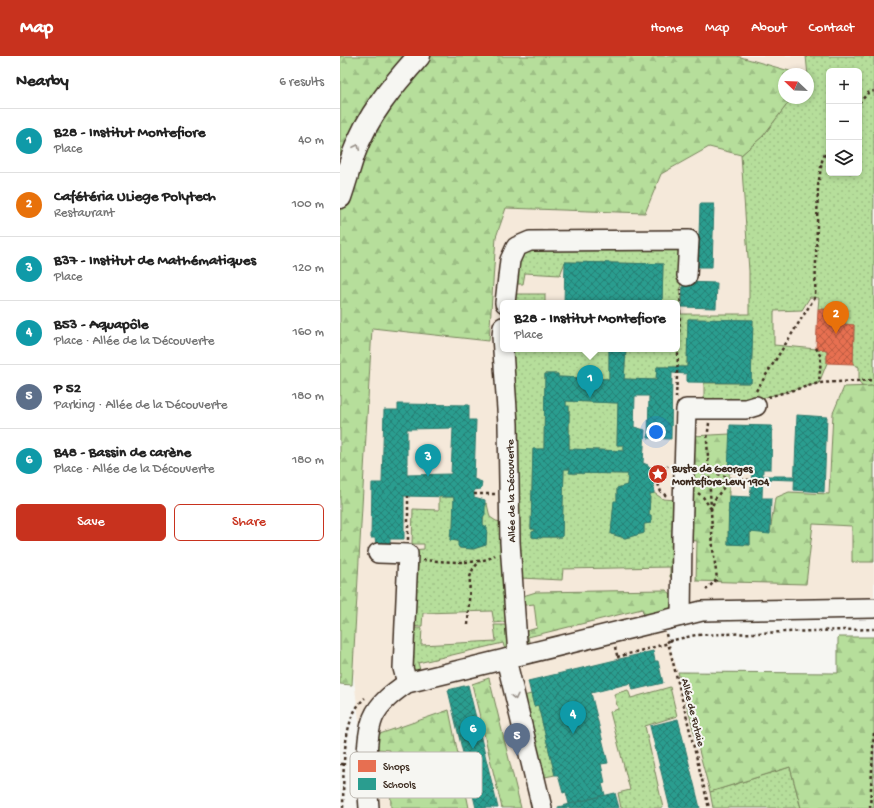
<!DOCTYPE html>
<html lang="en">
<head>
<meta charset="utf-8">
<style>
	:root { --surface:#fff; --page:#f6f6f6; --text:#222; --muted:#767676; --line:#e0e0e0; --accent:#c8321e }
	body { margin:0; font-family:"Gochi Hand",sans-serif; background:var(--page); color:var(--text) }
	.controls { position:absolute; right:12px; top:12px; display:grid; overflow:hidden; border-radius:6px; box-shadow:0 2px 6px #0003 }
	.controls button { width:36px; height:36px; display:grid; place-items:center; padding:0; border:0; border-bottom:1px solid var(--line); background:var(--surface); color:var(--text); font:20px sans-serif }
	.compass { position:absolute; left:438px; top:12px; width:36px; height:36px; border-radius:50%; background:var(--surface); box-shadow:0 2px 6px #0003; rotate:293deg }
	.you { position:absolute; left:316px; top:376px; width:14px; height:14px; margin:-10px; border:3px solid #fff; border-radius:50%; background:#1a73e8; box-shadow:0 0 0 6px #1a73e833 }
	.badge { display:grid; place-items:center; width:26px; height:26px; border-radius:50%; background:var(--accent); color:#fff; font-size:13px; font-weight:700 }
	.pin { position:absolute; translate:-50% -33px; filter:drop-shadow(0 1px 2px #0008) }
	.pin::after { content:''; position:absolute; top:21px; width:14px; height:12px; background:inherit; clip-path:polygon(0 0,100% 0,50% 100%) }
	.popup { position:absolute; left:160px; top:244px; width:180px; height:52px; box-sizing:border-box; display:grid; place-content:center; border-radius:6px; background:var(--surface); filter:drop-shadow(0 1px 3px #0005); font-size:13px; white-space:nowrap; color:var(--muted) }
	.popup b { font-size:15px; color:var(--text) }
	.popup::after { content:''; position:absolute; left:50%; top:100%; margin-left:-8px; border:8px solid transparent; border-top-color:var(--surface) }
	.list { margin:0; padding:0; list-style:none }
	h2 { display:flex; justify-content:space-between; align-items:center; height:52px; margin:0; padding:0 16px; font-size:17px }
	h2 small { font-size:13px; font-weight:400; color:var(--muted) }
	.list li { display:grid; grid-template-columns:26px 1fr auto; gap:12px; align-items:center; box-sizing:border-box; height:64px; padding:0 16px; border-top:1px solid var(--line) }
	.list b { display:block; font-size:15px; white-space:nowrap }
	.list p { margin:0; font-size:13px; white-space:nowrap; color:var(--muted) }
	.list em { font-size:13px; font-style:normal; color:var(--muted) }
	.actions { display:flex; gap:8px; padding:12px 16px }
	.actions a { flex:1; padding:9px 0; border:1px solid var(--accent); border-radius:6px; text-align:center; font-size:14px; color:var(--accent) }
	.actions .main { background:var(--accent); color:#fff }
	.icon { flex:none; width:22px; height:22px; fill:none; stroke:currentColor; stroke-width:2; stroke-linecap:round; stroke-linejoin:round }
	.map { position:relative; flex:none; width:534px; height:752px; overflow:hidden }
	header { display:flex; align-items:center; gap:24px; box-sizing:border-box; height:56px; padding:0 20px; background:var(--accent); color:#fff }
	header strong { font-size:19px }
	nav { display:flex; gap:22px; margin-inline-start:auto; font-size:14px }
	main { display:flex }
	aside { flex:1; background:var(--surface) }
	.map>svg:first-child { display:block }
	.built { fill:#f5e9da; fill-rule:evenodd }
	.grass { fill:url(#grass-dots); stroke:#78845c; fill-rule:evenodd }
	.forest { fill:url(#forest-firs); stroke:#78845c }
	.shops { fill:url(#shops-cross-hatch); stroke:#b35a42 }
	.schools { fill:url(#schools-cross-hatch); stroke:#2f7a6d; fill-rule:evenodd }
	.lines { fill:none; stroke-linecap:round; stroke-linejoin:round }
	.minor-casing { stroke:#3b2a1e; stroke-width:22 }
	.major-casing { stroke:#3b2a1e; stroke-width:25 }
	.path { stroke:#3b2a1e; stroke-width:2.5; stroke-dasharray:3 3; stroke-linecap:butt }
	.minor { stroke:#f6f6f2; stroke-width:19 }
	.major { stroke:#f6f6f2; stroke-width:22 }
	.oneway { stroke:#989088 }
	.labels { text-anchor:middle; stroke-width:4; stroke-linejoin:round; paint-order:stroke }
	.poi-label { font-size:11px; font-weight:bold; fill:#3b2a1e; stroke:#f6f6f2; text-anchor:start }
	.street-label { font-size:11px; fill:#3b2a1e; stroke:#f6f6f2 }
	.key { fill:#f6f6f2; stroke:#beb9b2; stroke-width:1 }
	.key-label { font-size:11px; fill:#3b2a1e }
</style>
</head>
<body>
<header>
<strong>Map</strong>
<nav><a>Home</a><a>Map</a><a>About</a><a>Contact</a></nav>
</header>
<main>
<aside>
<h2>Nearby<small>6 results</small></h2>
<ul class="list">
<li><span class="badge" style="background:#0f9aa8">1</span><div><b>B28 - Institut Montefiore</b><p>Place</p></div><em>40 m</em></li>
<li><span class="badge" style="background:#e8710a">2</span><div><b>Cafétéria ULiege Polytech</b><p>Restaurant</p></div><em>100 m</em></li>
<li><span class="badge" style="background:#0f9aa8">3</span><div><b>B37 - Institut de Mathématiques</b><p>Place</p></div><em>120 m</em></li>
<li><span class="badge" style="background:#0f9aa8">4</span><div><b>B53 - Aquapôle</b><p>Place · Allée de la Découverte</p></div><em>160 m</em></li>
<li><span class="badge" style="background:#5c6f8a">5</span><div><b>P 52</b><p>Parking · Allée de la Découverte</p></div><em>180 m</em></li>
<li><span class="badge" style="background:#0f9aa8">6</span><div><b>B48 - Bassin de carène</b><p>Place · Allée de la Découverte</p></div><em>180 m</em></li>
</ul>
<div class="actions"><a class="main">Save</a><a>Share</a></div>
</aside>
<div class="map">
<svg width="534" height="752" viewBox="0 0 534 752">
	<defs>
		<pattern id="grass-dots" width="8" height="8" patternUnits="userSpaceOnUse"><rect width="8" height="8" fill="#b6de9b"/><path d="M2 2h.1M6 6h.1" fill="none" stroke="#9dbf85" stroke-width="1.8" stroke-linecap="round"/></pattern>
		<pattern id="forest-firs" width="22" height="20" patternUnits="userSpaceOnUse"><rect width="22" height="20" fill="#b6de9b"/><path d="M5 1l3.5 6h-7zM16 11l3.5 6h-7z" fill="#9dbf85"/></pattern>
		<pattern id="shops-cross-hatch" width="8" height="8" patternUnits="userSpaceOnUse"><rect width="8" height="8" fill="#e76f51"/><path d="M0 0l8 8M0 8l8-8" fill="none" stroke="#bc5b43"/></pattern>
		<pattern id="schools-cross-hatch" width="8" height="8" patternUnits="userSpaceOnUse"><rect width="8" height="8" fill="#2a9d8f"/><path d="M0 0l8 8M0 8l8-8" fill="none" stroke="#258074"/></pattern>
	</defs>
	<rect width="100%" height="100%" fill="#f6f6f2"/>
	<filter id="ink" filterUnits="userSpaceOnUse"><feTurbulence type="fractalNoise" baseFrequency=".025" numOctaves="2"/><feDisplacementMap in="SourceGraphic" scale="8" xChannelSelector="R" yChannelSelector="G"/><feConvolveMatrix kernelMatrix="1 2 1 2 8 2 1 2 1" color-interpolation-filters="sRGB"/></filter>
	<g filter="url(#ink)">
		<path class="built" d="M397,0H534V547L322,565L338,616L370,736L461,752H30L13,616L32,272L149,285L156,181L166,152L305,157L320,118L369,91L401,99L423,80L452,42H468V18H460ZM489,15H519V117H489ZM163,247H337V293H163Z"/>
		<g class="grass">
			<path d="M466,0H534V330L522,331L519,325V311L513,308L514,269L504,268V254L478,253L479,242L470,241L462,254L434,255V289L487,294V307L479,327L422,342L416,348L364,351V327H411L413,264L348,263L347,311H317L316,324L284,323L286,293H337V247H322L323,208L225,206L220,219L185,217L183,228H171L184,191L342,189L340,258H409V215L401,99L423,80L452,42H468V20ZM489,15H519V117H489Z"/>
			<rect x="168" y="238" width="37" height="9"/>
			<polygon points="170,293 269,293 269,323 218,321 218,318 205,318 204,393 193,393 191,473 195,473 195,475 192,476 192,481 201,482 202,481 222,481 224,413 230,413 230,417 288,418 287,429 277,432 277,445 274,446 271,478 285,482 304,477 304,468 311,467 311,459 309,459 310,438 314,437 323,443 337,444 334,521 330,521 330,511 223,513 222,524 180,522"/>
			<polygon points="226,345 278,347 277,389 284,389 284,395 229,393 229,351 226,350"/>
			<path d="M99,441H114L113,473L111,474L110,484L118,485L119,492L133,493L146,489L147,471L143,469C143,461 145,455 145,447L147,448L150,461L156,465L161,466L171,565L154,567L152,555L83,557L82,570L66,571L72,494L84,493V488H72L73,453L99,454Z"/>
			<polygon points="154,569 172,569 173,586 166,597 163,587 78,607 81,617 68,623 66,572 82,572 81,589 156,585"/>
			<polygon points="330,631 337,660 305,670 323,752 281,752 278,737 290,734 270,656 278,653 274,638 288,634 291,642"/>
			<polygon points="191,638 194,650 198,649 215,719 200,722 180,641"/>
			<polygon points="450,711 461,752 373,752 370,736"/>
		</g>
		<g class="forest">
			<polygon points="0,0 397,0 460,18 444,18 444,42 452,42 423,80 401,99 369,91 321,118 305,157 166,152 156,181 149,285 32,272 12,629 0,628"/>
			<polygon points="534,330 534,506 512,506 512,470 473,468 466,528 356,525 357,485 347,484 352,380 390,378 388,488 410,489 410,476 430,477 435,442 449,436 489,438 493,357 504,331"/>
			<polygon points="326,534 331,538 332,548 328,556 305,562 302,553 188,581 190,590 187,589 180,577 197,572 194,548 177,550 183,540 196,536"/>
			<polygon points="498,581 534,581 534,752 461,752 450,711 370,736 338,616 498,617"/>
			<polygon points="149,622 181,752 162,752 132,628"/>
			<polygon points="109,654 129,752 51,752 49,694 36,693 34,680"/>
		</g>
		<polygon class="shops" points="478,253 504,254 504,268 514,269 513,308 487,307 487,294 476,292"/>
		<g class="schools">
			<polygon points="360,148 374,148 372,211 358,211"/>
			<polygon points="225,206 323,208 322,247 224,247"/>
			<polygon points="343,226 377,227 376,252 342,251"/>
			<path d="M348,263L413,264L411,327L347,326V318L332,317L331,383L308,382L309,340H295L294,371L305,374L303,407L308,409V410L314,413V437L310,438L309,459H311V467L304,468V477L285,482L271,478L274,445H277V432L287,429L288,418L229,417L230,413H224L222,481H202L201,482L192,481V476L195,475V473H191L193,393H204L205,318H218V321L269,323V293H286L284,323L316,324L317,311H347ZM226,345L278,347L277,389H284V395L229,393V350H226Z"/>
			<path d="M58,348L129,349V364H136L134,423L142,426L141,433L134,434V441L145,444V458L143,461V469L147,471L146,489L133,493L120,492L118,490V485L110,484L111,473H113L114,441L64,440V483H50V488H36L35,482H31L32,427H42L44,354H58ZM113,372L111,418L67,419V373Z"/>
			<polygon points="457,359 487,361 484,436 454,434"/>
			<polygon points="390,369 432,370 431,413 423,413 422,442 431,442 430,478 410,476 410,489 388,488 389,440 410,441 412,424 411,416 388,416"/>
			<polygon points="423,420 455,420 454,424 423,423"/>
			<polygon points="313,595 315,605 318,605 323,627 293,634 291,627 251,637 268,707 261,708 265,727 262,728 265,739 229,748 226,736 223,737 218,719 215,719 198,649 194,650 188,625"/>
			<polygon points="128,629 158,752 136,752 108,634"/>
			<polygon points="338,663 360,752 330,752 310,670"/>
			<polygon points="275,737 279,752 218,752 218,751"/>
		</g>
		<g class="lines">
			<defs>
				<g id="minor">
					<polyline points="165,247 170,204 176,191 190,185 349,184 347,220"/>
					<polyline points="163,271 162,280 168,368 170,486 173,531 178,599"/>
					<polyline points="38,497 68,498 63,612 67,627"/>
					<polyline points="341,560 342,481 346,353 406,353 416,350"/>
					<polyline points="166,603 202,752"/>
					<path d="M29,752C27,727 24,685 33,662C39,647 54,636 67,627L362,555L534,552"/>
				</g>
				<path id="major" d="M0,141C5,127 9,111 14,97C27,60 53,29 79,0"/>
			</defs>
			<use href="#minor" class="minor-casing"/>
			<use href="#major" class="major-casing"/>
			<g class="path">
				<polyline points="519,47 528,37 534,35"/>
				<polyline points="476,292 481,301 479,327"/>
				<polyline points="416,335 475,241 478,130 482,105 489,88"/>
				<polyline points="428,341 479,327 534,324"/>
				<polyline points="336,342 341,233"/>
				<polyline points="369,367 367,384 371,452"/>
				<polyline points="314,425 317,425 321,436 328,441"/>
				<polyline points="317,425 328,410"/>
				<polyline points="359,426 369,415 393,423 412,424"/>
				<polyline points="358,437 363,441 371,453"/>
				<polyline points="134,438 155,438"/>
				<polyline points="68,484 68,440"/>
				<path d="M83,504C100,505 142,510 155,499"/>
				<polyline points="366,534 377,523 373,493 371,454 375,443 384,431 393,423"/>
				<polyline points="128,569 130,521 133,513 140,505"/>
				<polyline points="326,578 369,752"/>
				<polyline points="329,585 356,579 534,573"/>
				<polyline points="275,591 278,603"/>
				<polyline points="277,601 329,587"/>
				<polyline points="0,708 5,708"/>
				<path d="M3,752C4,722 0,662 25,642"/>
				<polyline points="530,752 534,675"/>
			</g>
			<use href="#minor" class="minor"/>
			<use href="#major" class="major"/>
		</g>
		<defs><path id="oneway-chevron" d="M-2-3.5L2.5 0L-2 3.5" fill="none" stroke-width="1.6" stroke-linecap="round" stroke-linejoin="round"/></defs>
		<g class="oneway">
			<use href="#oneway-chevron" transform="translate(17 91) rotate(-65)"/>
			<use href="#oneway-chevron" transform="translate(175 641) rotate(77)"/>
		</g>
	</g>
	<defs>
		<symbol id="sight-disc" viewBox="-11 -11 22 22"><circle r="9.5" fill="#c8321e" stroke="#f6f6f2"/><path d="M0-6L1.8-2.2L6-1.7L2.9 1.2L3.7 5.4L0 3.3L-3.7 5.4L-2.9 1.2L-6-1.7L-1.8-2.2Z" fill="#fff"/></symbol>
	</defs>
	<g fill-rule="evenodd">
		<use href="#sight-disc" x="307" y="407" width="22" height="22"/>
	</g>
	<g class="labels">
		<g class="poi-label">
			<text x="332" y="416">Buste de Georges<tspan x="332" dy="13">Montefiore-Levy 1904</tspan></text>
		</g>
		<g class="street-label">
			<text transform="translate(170 435) rotate(-91)" y="4">Allée de la Découverte</text>
			<text transform="translate(354 656) rotate(76)" y="4">Allée de Futaie</text>
		</g>
	</g>
	<rect x="10" y="696" width="132" height="46" rx="6" class="key"/>
	<rect x="18" y="704" width="18" height="12" fill="#e76f51"/>
	<rect x="18" y="722" width="18" height="12" fill="#2a9d8f"/>
	<g class="key-label">
		<text x="43" y="714">Shops</text>
		<text x="43" y="732">Schools</text>
	</g>
</svg>
<div class="controls">
<button>+</button>
<button>−</button>
<button><svg class="icon" aria-label="layers" viewBox="0 0 24 24"><path d="M12 4l9 5-9 5-9-5zM3 14l9 5 9-5"/></svg></button>
</div>
<svg class="compass" viewBox="-18 -18 36 36"><path d="M0-13l5 13h-10z" fill="#e53935"/><path d="M0 13l5-13h-10z" fill="#767676"/></svg>
<div class="you"></div>
<div class="pin badge" style="left:250px;top:342px;background:#0f9aa8">1</div>
<div class="popup"><b>B28 - Institut Montefiore</b>Place</div>
<div class="pin badge" style="left:496px;top:278px;background:#e8710a">2</div>
<div class="pin badge" style="left:88px;top:421px;background:#0f9aa8">3</div>
<div class="pin badge" style="left:233px;top:678px;background:#0f9aa8">4</div>
<div class="pin badge" style="left:177px;top:700px;background:#5c6f8a">5</div>
<div class="pin badge" style="left:133px;top:693px;background:#0f9aa8">6</div>
</div>
</main>
</body>
</html>
